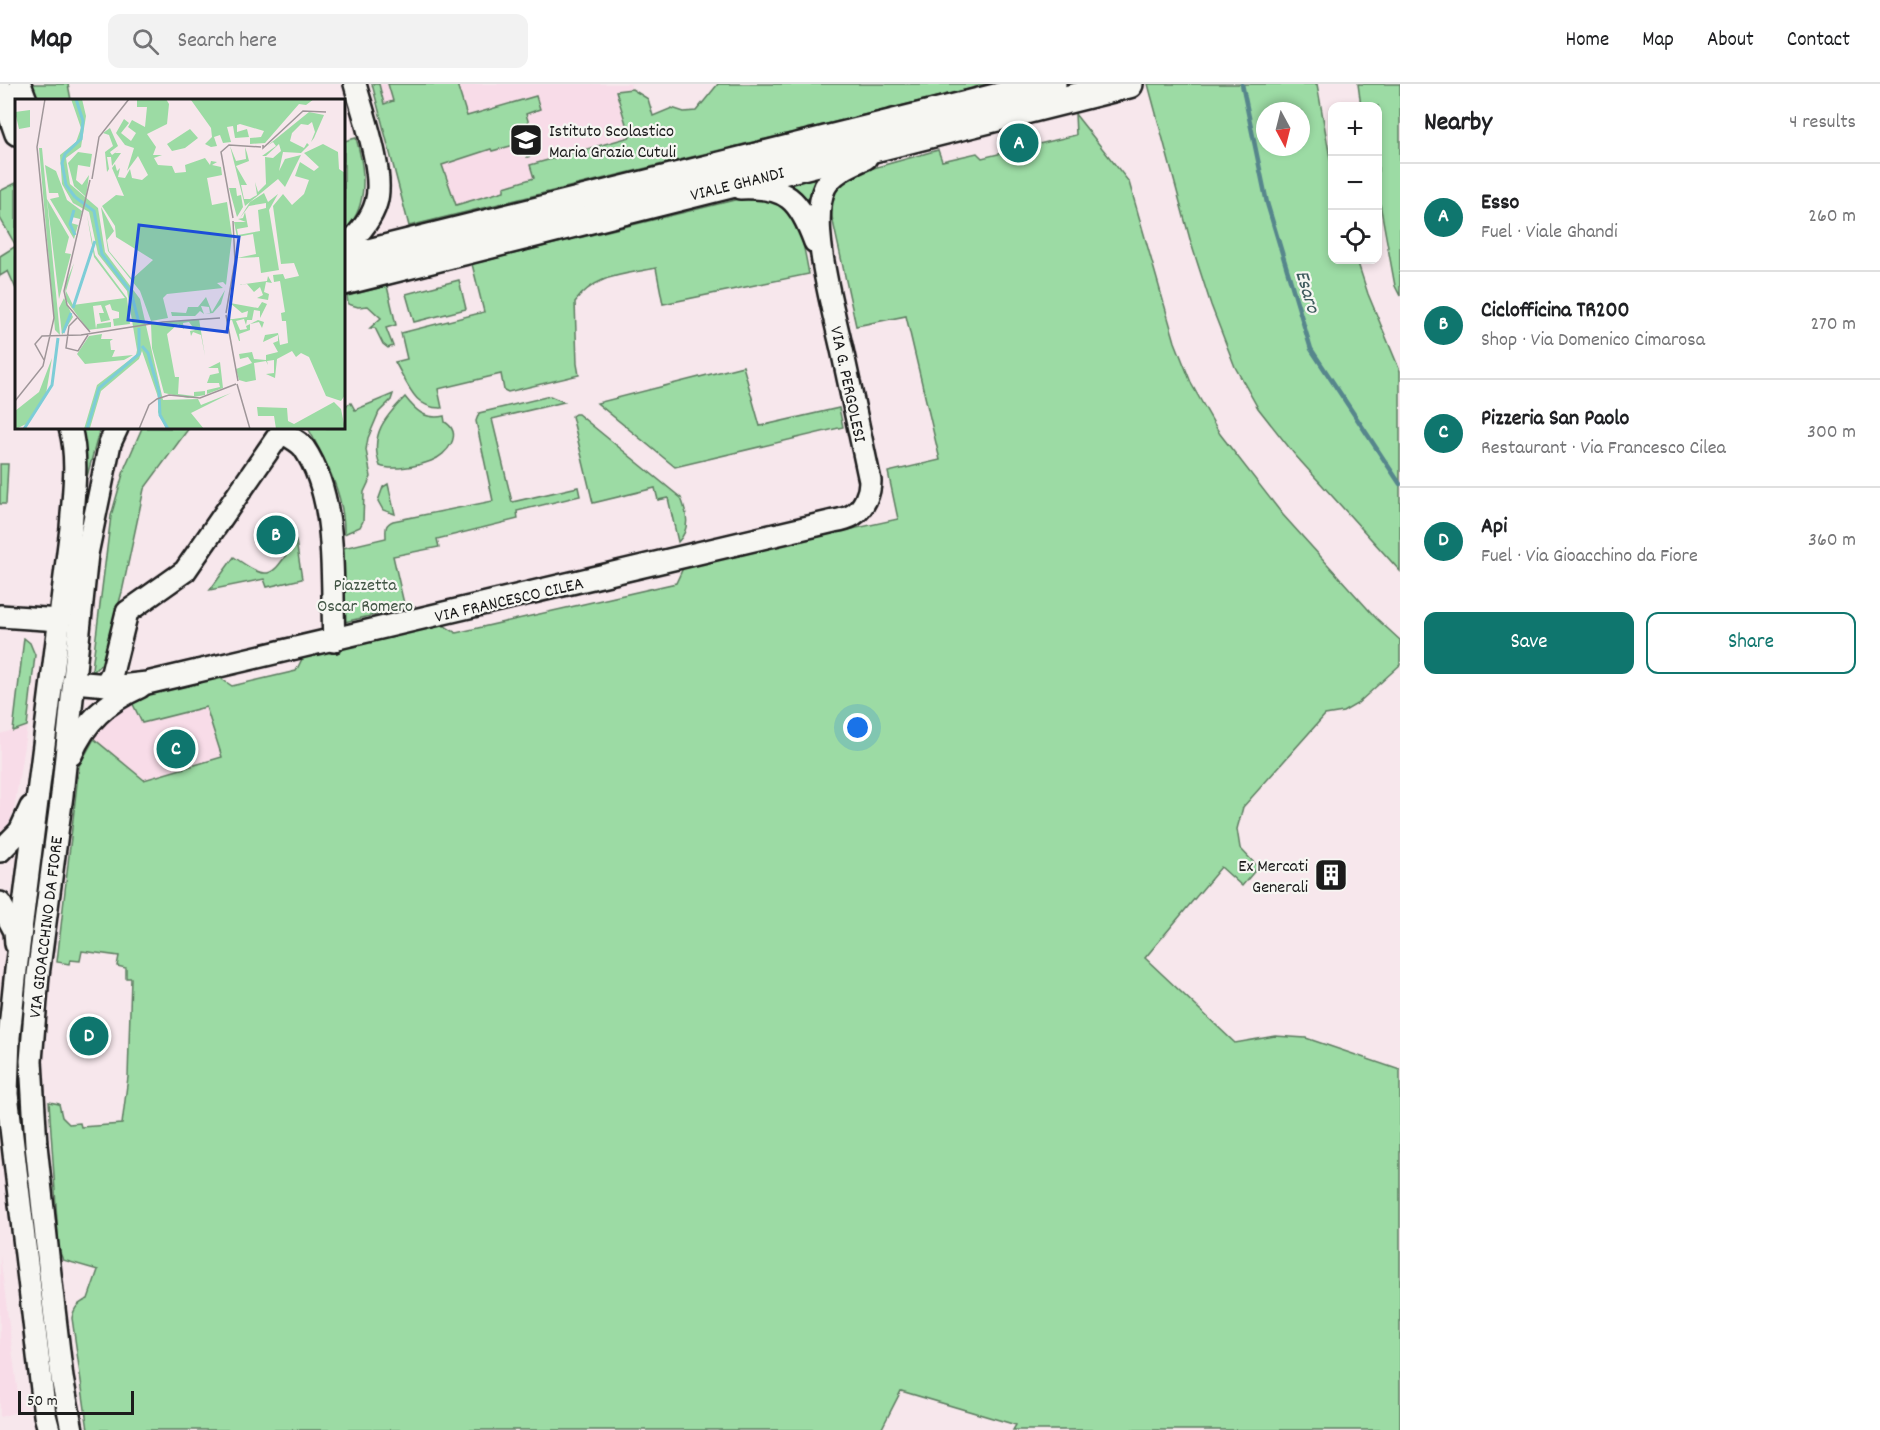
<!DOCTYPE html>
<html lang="en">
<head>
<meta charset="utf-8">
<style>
	:root { --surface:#fff; --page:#f2f2f2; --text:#202124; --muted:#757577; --line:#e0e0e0; --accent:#0f766e }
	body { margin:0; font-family:Dekko,sans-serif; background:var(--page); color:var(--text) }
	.controls { position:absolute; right:18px; top:18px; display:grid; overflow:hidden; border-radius:12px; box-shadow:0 3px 9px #0003 }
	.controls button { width:54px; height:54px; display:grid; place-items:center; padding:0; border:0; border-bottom:2px solid var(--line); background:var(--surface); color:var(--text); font:30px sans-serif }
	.compass { position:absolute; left:1256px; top:18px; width:54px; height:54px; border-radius:50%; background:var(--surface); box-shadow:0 3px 9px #0003; rotate:173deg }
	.scale { position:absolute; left:18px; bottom:15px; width:116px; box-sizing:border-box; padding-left:6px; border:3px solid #1c1c1c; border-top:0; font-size:16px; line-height:21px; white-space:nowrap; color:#1c1c1c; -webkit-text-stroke:4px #f6f6f2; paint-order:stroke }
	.you { position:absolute; left:858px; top:644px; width:21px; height:21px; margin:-15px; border:4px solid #fff; border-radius:50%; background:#1a73e8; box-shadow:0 0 0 9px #1a73e833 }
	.badge { display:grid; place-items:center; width:39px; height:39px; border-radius:50%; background:var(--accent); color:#fff; font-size:20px; font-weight:700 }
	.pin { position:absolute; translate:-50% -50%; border:3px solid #fff; box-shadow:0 2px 6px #0006 }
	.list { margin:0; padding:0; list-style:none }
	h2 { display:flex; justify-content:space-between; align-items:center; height:78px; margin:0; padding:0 24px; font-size:26px }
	h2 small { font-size:20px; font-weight:400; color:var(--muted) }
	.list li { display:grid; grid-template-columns:39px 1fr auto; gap:18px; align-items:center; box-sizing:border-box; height:108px; padding:0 24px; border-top:2px solid var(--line) }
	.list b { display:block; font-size:22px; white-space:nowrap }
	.list p { margin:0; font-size:20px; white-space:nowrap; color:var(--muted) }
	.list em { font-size:20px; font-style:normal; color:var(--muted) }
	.actions { display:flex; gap:12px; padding:18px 24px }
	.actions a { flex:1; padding:14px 0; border:2px solid var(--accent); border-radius:12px; text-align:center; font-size:21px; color:var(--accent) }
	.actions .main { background:var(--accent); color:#fff }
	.icon { flex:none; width:33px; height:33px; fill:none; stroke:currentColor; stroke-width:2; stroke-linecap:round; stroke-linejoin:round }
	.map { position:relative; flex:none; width:1400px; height:1346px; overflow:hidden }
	header { display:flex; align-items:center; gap:36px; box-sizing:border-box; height:84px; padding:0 30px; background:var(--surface); border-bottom:2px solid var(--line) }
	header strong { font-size:28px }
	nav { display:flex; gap:33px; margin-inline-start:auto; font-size:21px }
	.search { width:420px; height:54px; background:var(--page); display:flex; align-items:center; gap:15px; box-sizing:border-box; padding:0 21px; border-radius:12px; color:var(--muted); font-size:22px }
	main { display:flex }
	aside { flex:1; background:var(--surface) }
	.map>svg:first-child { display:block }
	.built { fill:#f8dce8 }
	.green { fill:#9cdba4; stroke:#5c7c60; stroke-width:1.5; fill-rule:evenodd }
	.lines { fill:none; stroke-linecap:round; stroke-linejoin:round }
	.stream { stroke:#56868c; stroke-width:4.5 }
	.minor-casing { stroke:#1c1c1c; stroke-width:26 }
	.major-casing { stroke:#1c1c1c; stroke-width:32 }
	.minor { stroke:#f6f6f2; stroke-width:21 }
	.major { stroke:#f6f6f2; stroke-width:27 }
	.labels { text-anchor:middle; stroke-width:4.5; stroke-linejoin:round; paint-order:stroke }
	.poi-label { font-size:18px; fill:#1c1c1c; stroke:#f6f6f2; text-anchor:start }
	.street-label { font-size:18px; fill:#1c1c1c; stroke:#f6f6f2 }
	.park-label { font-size:18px; fill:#425545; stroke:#f6f6f2 }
	.water-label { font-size:20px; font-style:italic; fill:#3e5a5d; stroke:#f6f6f2 }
	.inset-river { fill:none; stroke:#7dcdd7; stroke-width:3 }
	.inset-road { fill:none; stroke:#9f9699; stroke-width:1.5 }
	.view { fill:#1d4ed8; fill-opacity:0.15; stroke:#1d4ed8; stroke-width:3 }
	.inset-edge { fill:none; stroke:#1c1c1c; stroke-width:3 }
</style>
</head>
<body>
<header>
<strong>Map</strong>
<div class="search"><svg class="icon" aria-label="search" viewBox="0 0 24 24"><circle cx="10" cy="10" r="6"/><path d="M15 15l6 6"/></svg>Search here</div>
<nav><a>Home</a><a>Map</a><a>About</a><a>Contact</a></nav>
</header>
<main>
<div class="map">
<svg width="1400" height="1346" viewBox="0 0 1400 1346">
	<rect width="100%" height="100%" fill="#f7e7ec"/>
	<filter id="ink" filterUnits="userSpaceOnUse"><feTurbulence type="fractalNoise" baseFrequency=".0167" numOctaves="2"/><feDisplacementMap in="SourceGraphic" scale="12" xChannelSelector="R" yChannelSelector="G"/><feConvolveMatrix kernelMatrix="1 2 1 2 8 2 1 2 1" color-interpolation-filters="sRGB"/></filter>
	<g filter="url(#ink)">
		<g class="built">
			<polygon points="379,0 630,0 632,5 648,15 666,80 415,141"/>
			<polygon points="130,614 142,639 206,623 222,673 218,768 94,655 108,630"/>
			<polygon points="27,642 14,726 9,739 0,748 0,650"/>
			<polygon points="0,1171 20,1327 0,1333"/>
		</g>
		<g class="green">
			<polygon points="30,0 68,0 71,16 35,16"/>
			<polygon points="372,0 379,0 384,20 393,17 388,0 457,0 467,32 536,12 540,25 526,30 538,70 527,73 522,59 492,67 491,65 442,81 456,121 504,107 504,103 534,94 530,81 630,53 616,7 632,5 648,15 653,32 672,24 684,28 696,27 718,0 990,0 409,142"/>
			<path d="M1148,0H1317L1332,85V176H1357L1368,210L1400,287V487L1295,371L1258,324L1235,283L1211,221L1191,159ZM1265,27H1301V63H1265Z"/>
			<polygon points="1358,0 1400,0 1400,212 1395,202 1378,109 1378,22 1361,22"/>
			<path d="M1075,30L1129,98L1175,258L1192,301L1220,350L1283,431L1376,534L1400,556V581L1357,620L1343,628L1325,631L1243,723L1237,745L1240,764L1258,783L1242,802L1221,783L1145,874L1235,959L1275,952L1306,954L1400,986V1346H1013L1016,1341L901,1307L881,1346H88L72,1234C74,1224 78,1219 88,1215L98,1186L63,1176L59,1166L49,1018L59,1020L62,1033L69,1040L80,1039L81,1043L122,1040L128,993L131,894H126V884L117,882L119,872L82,867L80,877L70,876L69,880L57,878L79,682L94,655L144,696L222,673L206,623L142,639L130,614L156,606L217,592L232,602L296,587L304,571L440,539L456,549L676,499L684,482L898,435L888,388L940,376L906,232L856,242L832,133V116L836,104L852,90L938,66L942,77L977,69L982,74L1076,51Z"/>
			<path d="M356,54C365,85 370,123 344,147V57Z"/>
			<polygon points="824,92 812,130 784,101"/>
			<polygon points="16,99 16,205 8,187 0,192 0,172 16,162 0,134 0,107"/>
			<path d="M751,112C798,112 802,154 809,190L663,220L656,184C625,191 595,190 575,218L577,280L579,291L508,308L504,306L501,290L438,305L442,324C414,325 408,300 395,278L407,275L401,249L484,228L472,180Z"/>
			<polygon points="459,196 466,225 414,238 406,210"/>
			<polygon points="387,202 396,241 386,244 393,262 388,264 383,260 375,244 370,244 381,234 368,222 358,223 348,220 347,212"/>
			<polygon points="743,282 760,342 839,324 843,343 675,383 597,319"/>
			<path d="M393,310L391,316L379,328L368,354L366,366L371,393L364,408L363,437L360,443L344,450C345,412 326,377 308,344H344V322L351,319L355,326Z"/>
			<path d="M550,312L564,318L492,335L512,418L578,403L580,412L517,427L518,435L437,455L439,463L393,472L405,524L344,538L343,464L386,454C386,445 384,441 393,437L493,417L476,337L479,329Z"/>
			<path d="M405,313C416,327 425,336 444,332L445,338C464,350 447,371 431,377C418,382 393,387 380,382C369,351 385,333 405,313Z"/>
			<path d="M575,330H578L681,414C687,429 691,445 678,458L668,414L658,416L655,404L593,419L572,332Z"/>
			<polygon points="81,344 100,344 84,404"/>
			<polygon points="142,344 189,344 144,405 122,508 102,579 93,588 92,585 111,432 125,383"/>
			<polygon points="0,380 8,380 6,420 0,420"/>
			<polygon points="388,400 395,430 383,426 378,417 383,403"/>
			<path d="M296,457L302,495L267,503L264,495L210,506L234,473C272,500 271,492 296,457Z"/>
			<polygon points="24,554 30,559 35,571 27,642 13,647"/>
		</g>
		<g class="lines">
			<polyline class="stream" points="1242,0 1267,119 1311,265 1400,400"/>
			<defs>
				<g id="minor">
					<polyline points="20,0 26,16"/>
					<polyline points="0,4 16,50"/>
					<path d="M740,104C787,102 799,115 815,158"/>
					<path d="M344,164C357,152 371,137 376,119C385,89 363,30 355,0"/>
					<polyline points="0,532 60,536"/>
					<path d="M73,598L120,602L147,599L834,437C840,436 848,434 853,431C864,424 870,409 870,397C861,356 853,316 844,275C836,235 807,140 825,103C833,88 851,81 866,74"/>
					<path d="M105,601L112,589L127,528L185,487L281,348C288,352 299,357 304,364C339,416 331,496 334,557"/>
					<path d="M71,671C85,637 107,618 140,603"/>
					<polyline points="0,767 20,747 31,723"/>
					<polyline points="0,819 15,847 16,860"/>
					<path d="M49,1346L45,1331L7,1010L9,953L16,886L71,444C73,412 79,375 70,344"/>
					<polyline points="72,1346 62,1294 50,1190 36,1061 31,977 38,891 62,711 87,470 110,359 117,344"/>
				</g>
				<g id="major">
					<polyline points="344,175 1052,0"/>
					<polyline points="344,197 1129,0"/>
				</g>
			</defs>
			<use href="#minor" class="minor-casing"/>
			<use href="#major" class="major-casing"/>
			<use href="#minor" class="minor"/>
			<use href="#major" class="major"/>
		</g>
	</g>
	<defs>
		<symbol id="school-square" viewBox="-11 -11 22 22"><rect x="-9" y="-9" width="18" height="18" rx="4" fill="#1c1c1c" stroke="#f6f6f2"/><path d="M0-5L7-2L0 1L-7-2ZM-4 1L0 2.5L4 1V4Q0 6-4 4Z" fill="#fff"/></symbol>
		<symbol id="building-square" viewBox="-11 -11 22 22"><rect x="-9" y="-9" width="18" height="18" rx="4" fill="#1c1c1c" stroke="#f6f6f2"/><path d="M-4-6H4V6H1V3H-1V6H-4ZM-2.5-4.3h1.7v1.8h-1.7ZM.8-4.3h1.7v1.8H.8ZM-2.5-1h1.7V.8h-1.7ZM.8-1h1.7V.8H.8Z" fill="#fff"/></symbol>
	</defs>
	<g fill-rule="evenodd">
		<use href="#school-square" x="507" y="37" width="38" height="38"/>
		<use href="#building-square" x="1312" y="772" width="38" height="38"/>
	</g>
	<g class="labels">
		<g class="poi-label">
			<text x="549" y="52">Istituto Scolastico<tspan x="549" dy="21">Maria Grazia Cutuli</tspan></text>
			<text x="1308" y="787" text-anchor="end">Ex Mercati<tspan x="1308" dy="21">Generali</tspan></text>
		</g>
		<g class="street-label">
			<text transform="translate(737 99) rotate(-14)" y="6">VIALE GHANDI</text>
			<text transform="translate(849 300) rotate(78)" y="6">VIA G. PERGOLESI</text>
			<text transform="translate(509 515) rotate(-13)" y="6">VIA FRANCESCO CILEA</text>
			<text transform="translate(45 843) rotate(-83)" y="6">VIA GIOACCHINO DA FIORE</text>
		</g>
		<g class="park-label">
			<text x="365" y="506">Piazzetta<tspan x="365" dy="21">Oscar Romero</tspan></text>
		</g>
		<g class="water-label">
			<text transform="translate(1309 207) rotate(73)" y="7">Esaro</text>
		</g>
	</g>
	<g transform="translate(15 15)">
		<rect width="330" height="330" fill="#f7e7ec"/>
		<path d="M56,0H67L71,17L66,48L51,59L55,85L83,109L90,153L125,200L148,301L183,300L186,306L216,294L176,314L189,330H151L143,313L144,301L127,252L124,260L86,292L75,329L69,330L82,286L121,256L122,251L112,192L83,155L74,113L58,104L47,85L45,56L61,43L66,29ZM122,0H151L154,5L152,25L132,35L141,48L138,56H147L139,59L143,66L157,67L160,74L171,73L170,66L190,59L195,66L196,62L202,63L197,66L206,68L207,76L192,79L197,106L212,103L217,137L211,186L208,183L202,184L208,189L152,195L148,199L153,219L136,222L125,192L93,152L86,108L99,132L92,141L94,152L117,180L138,161L101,138L100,127L87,107L101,96L109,97L97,69L100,65L102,72L105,69L103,78L110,79L115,70L117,79L127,81L133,76L123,57L112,72L119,49L110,46L101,34L109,20L114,24L106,34L116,42L121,34L113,28L117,21L130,28L132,8H122ZM299,0L291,6L284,5L250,44L235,45V39L246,38L249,32L225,25L222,26V33L232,30L234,38L220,39L218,27L212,28L216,43L208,44L205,36L199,38L202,47L196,48L190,45L197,38L196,29L176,1ZM15,11V28L4,30L0,13ZM294,13L309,16L299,39L296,43L300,33L297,23L293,26L286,25L277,34L275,42L289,49L292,44L294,46L286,54L268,53L264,72L270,60L286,56L270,88L263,80L230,107L215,47L221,62L231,60L230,48L232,54L234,62L221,67L232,86H226L229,100H235L242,96L240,83L243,93L251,85L250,58L258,59L266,52L264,45L251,57H247L261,47L258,43L252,47ZM95,29L103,47L95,53L97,56L105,50L100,54H106L97,67L96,58H92L94,70L92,73L90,53L98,47L94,36L88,34ZM175,30L183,39L170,49L157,52L152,45ZM308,45L323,53L324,70L330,74V296L326,302L311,297L294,258L286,254L281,258L277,252L262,260L260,279L251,275L259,274V261L252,262L253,266L251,262L239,264L241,281L231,283L224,281L221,270L237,264L233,258L225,260L224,255L237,253L239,260L251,261V256L263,253L258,244L263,242V236L248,243L250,236L263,234L265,246L273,244L271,222H267L266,214L270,213L265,182L259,183L258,176L268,175L270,180L284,177L279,164L266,165L258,107L268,95L277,106L289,95L294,81L280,77L285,63L299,72L304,68L289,54ZM24,49H27L45,236L40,231ZM63,53L77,55L75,68L63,66L61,81L67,86L74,76L71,98L59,87L53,64ZM30,66L41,72L52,101L67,112L65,120L57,118L56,124L63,126L59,140L35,100L44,98L43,94H34ZM214,89H221L222,97L226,96L228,108L222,118ZM249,94L253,103L263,95L254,111L264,171L246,174L244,158L222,159L241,155L238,135L222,138L219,123H231L223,120L228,119L230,113L233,128L222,130L223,136L245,132L243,111L251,109V104L234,107L225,119L235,103ZM32,100L54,138L50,154L56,155L44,200ZM72,116L80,156L112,199L115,225L99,227L98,220L104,219V213L97,211L95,205L90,207L95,221L86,223L84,214H89L86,206L78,207L81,230L82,225L96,223V228L73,231L51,201L50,186L59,164L51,192L58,206L110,199L79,158ZM253,177L257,184L251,183L249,193L254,195L253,201L242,199L248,196L245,188L239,193L232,185L223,186L252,182ZM210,191L206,205L198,214L190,215L195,214L194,208L186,207L189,215L185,212L180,217H157L156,213L171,214L173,208H183L191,198L197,213ZM49,199L58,218L47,236L44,209ZM247,203L252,205L245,219V212L239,211L237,221H232L231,226L229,220L221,222L225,231L232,230L231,227L243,221L249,223L247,229L244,223L235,225V231L224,235L225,242H224L217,221L212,222L214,227L211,221L232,218L233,212L227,214L215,204L243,209ZM184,220L190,257L186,236L178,233L176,237L175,232L180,231L174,223L168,224L169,230L163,225L152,235L160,278H164L163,295L179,297V293L190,292V296L173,299L149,294L137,249L136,225ZM87,235L86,240H98L95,242L96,251H100L97,258L118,256L109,261L70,265L62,255L74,237ZM37,259L31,295L11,325L1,330L0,312L24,293ZM205,263L208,289L192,295V291L205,288L204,284H192L195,276L204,274L203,269H193ZM319,303L326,310L330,330H261L259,317H243L242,308L272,309L273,322L279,325Z" fill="#9cdba4"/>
		<path class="inset-river" d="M60,98L79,112L87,155L116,193L124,224M60,98L51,86L47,64L50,55L66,40L68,22L61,0M59,111L55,125L60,136M58,209L80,142M48,234L56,214M127,247L133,254L144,293L145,316L153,330M9,330L37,286L43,239M72,330L84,289L124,255V229"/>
		<path class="inset-road" d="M248,46V49L288,12L311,13M77,80L84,38L114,0M75,81L49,192L52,206L75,233M218,119L206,53L214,46L246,48M211,214L220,162L218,122M211,216L223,282M62,219L54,227L51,249L63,252L73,236M29,261L20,245L27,237L66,236L148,223L205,219M222,285L235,330M0,302L28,267L39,219L22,48L30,0M124,330L134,306L142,300L154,296L185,299L221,285"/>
		<path class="view" d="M124,126L224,138L212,233L113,221Z"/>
		<rect width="330" height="330" class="inset-edge"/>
	</g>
</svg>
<div class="controls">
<button>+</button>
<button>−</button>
<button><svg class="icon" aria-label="locate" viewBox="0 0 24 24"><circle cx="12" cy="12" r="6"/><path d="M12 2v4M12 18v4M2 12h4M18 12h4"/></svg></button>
</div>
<svg class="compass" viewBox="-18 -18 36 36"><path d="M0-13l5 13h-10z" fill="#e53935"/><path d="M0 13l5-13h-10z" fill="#757577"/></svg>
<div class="scale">50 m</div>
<div class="you"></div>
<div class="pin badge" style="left:1019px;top:59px">A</div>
<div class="pin badge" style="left:276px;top:451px">B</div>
<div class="pin badge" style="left:176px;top:665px">C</div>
<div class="pin badge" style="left:89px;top:952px">D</div>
</div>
<aside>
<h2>Nearby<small>4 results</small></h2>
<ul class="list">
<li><span class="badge">A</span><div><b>Esso</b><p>Fuel · Viale Ghandi</p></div><em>260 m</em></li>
<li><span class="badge">B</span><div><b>Ciclofficina TR200</b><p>Shop · Via Domenico Cimarosa</p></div><em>270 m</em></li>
<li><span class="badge">C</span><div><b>Pizzeria San Paolo</b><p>Restaurant · Via Francesco Cilea</p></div><em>300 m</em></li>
<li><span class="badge">D</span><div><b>Api</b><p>Fuel · Via Gioacchino da Fiore</p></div><em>360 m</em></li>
</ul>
<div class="actions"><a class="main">Save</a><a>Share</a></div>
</aside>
</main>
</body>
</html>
